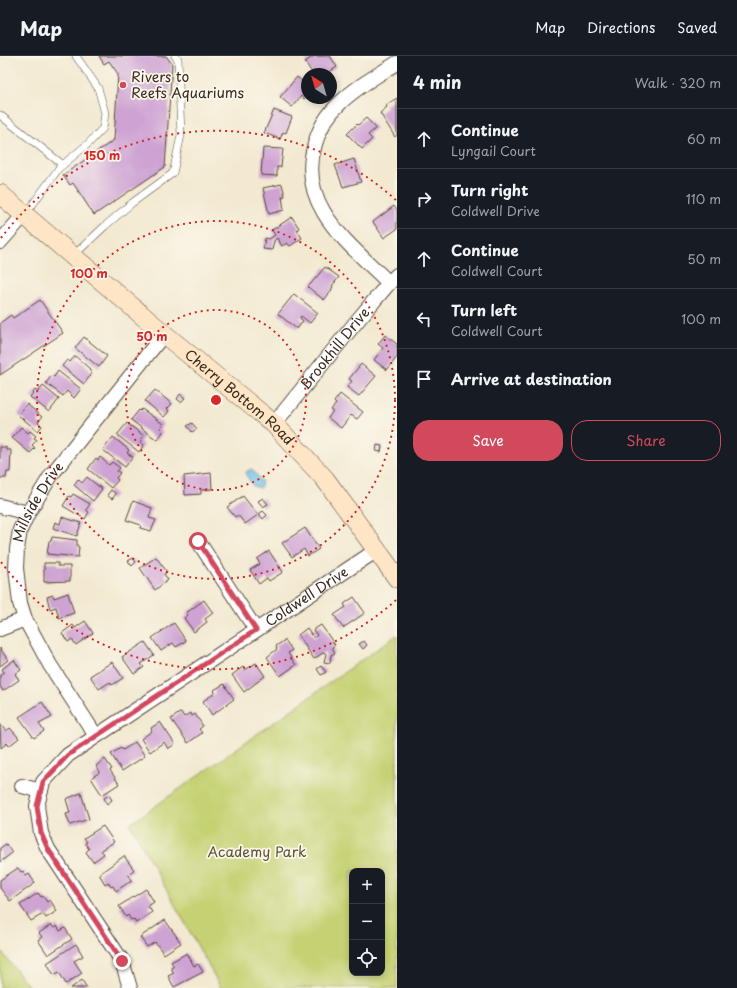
<!DOCTYPE html>
<html lang="en">
<head>
<meta charset="utf-8">
<style>
	:root { --surface:#171b24; --page:#242831; --text:#f1f3f6; --muted:#9ea1a6; --line:#363941; --accent:#d1495b }
	body { margin:0; font-family:"Playpen Sans",sans-serif; background:var(--page); color:var(--text) }
	.controls { position:absolute; right:12px; bottom:12px; display:grid; overflow:hidden; border-radius:8px; box-shadow:0 2px 6px #0003 }
	.controls button { width:36px; height:36px; display:grid; place-items:center; padding:0; border:0; border-bottom:1px solid var(--line); background:var(--surface); color:var(--text); font:20px sans-serif }
	.compass { position:absolute; left:301px; top:12px; width:36px; height:36px; border-radius:50%; background:var(--surface); box-shadow:0 2px 6px #0003; rotate:323deg }
	.stop { position:absolute; width:12px; height:12px; margin:-9px; border:3px solid #d1495b; border-radius:50%; background:#fff }
	.stop.end { background:#d1495b; border-color:#fff; box-shadow:0 1px 4px #0008 }
	.list { margin:0; padding:0; list-style:none }
	h2 { display:flex; justify-content:space-between; align-items:center; height:52px; margin:0; padding:0 16px; font-size:17px }
	h2 small { font-size:13px; font-weight:400; color:var(--muted) }
	.list li { display:grid; grid-template-columns:26px 1fr auto; gap:12px; align-items:center; box-sizing:border-box; height:60px; padding:0 16px; border-top:1px solid var(--line) }
	.list b { display:block; font-size:15px; white-space:nowrap }
	.list p { margin:0; font-size:13px; white-space:nowrap; color:var(--muted) }
	.list em { font-size:13px; font-style:normal; color:var(--muted) }
	.actions { display:flex; gap:8px; padding:12px 16px }
	.actions a { flex:1; padding:9px 0; border:1px solid var(--accent); border-radius:16px; text-align:center; font-size:14px; color:var(--accent) }
	.actions .main { background:var(--accent); color:#fff }
	.icon { flex:none; width:22px; height:22px; fill:none; stroke:currentColor; stroke-width:2; stroke-linecap:round; stroke-linejoin:round }
	.map { position:relative; flex:none; width:397px; height:932px; overflow:hidden }
	header { display:flex; align-items:center; gap:24px; box-sizing:border-box; height:56px; padding:0 20px; background:var(--surface); border-bottom:1px solid var(--line) }
	header strong { font-size:19px }
	nav { display:flex; gap:22px; margin-inline-start:auto; font-size:14px }
	main { display:flex }
	aside { flex:1; background:var(--surface) }
	.map>svg:first-child { display:block }
	.green { fill:#c5d172; stroke:#807e48; fill-rule:evenodd }
	.water { fill:#69bfe6; stroke:#527482 }
	.building { fill:#cea3d3 }
	.lines { fill:none; stroke-linecap:round; stroke-linejoin:round }
	.service-casing { stroke:#564739; stroke-width:8 }
	.minor-casing { stroke:#564739; stroke-width:16 }
	.secondary-casing { stroke:#564739; stroke-width:20 }
	.service { stroke:#fff; stroke-width:7 }
	.minor { stroke:#fff; stroke-width:14 }
	.secondary { stroke:#fee5c5; stroke-width:19 }
	.route { stroke:#d1495b; stroke-width:5 }
	.ring { fill:none; stroke:#d62828; stroke-width:2; stroke-dasharray:2 4 }
	.poi-dot { fill:#d1495b; stroke:#fbf7ec; stroke-width:1.5 }
	.labels { text-anchor:middle; stroke-width:3.5; stroke-linejoin:round; paint-order:stroke }
	.poi-label { font-size:14px; fill:#3b2a1e; stroke:#fbf7ec; text-anchor:start }
	.street-label { font-size:14px; fill:#3b2a1e; stroke:#fbf7ec }
	.park-label { font-size:14px; fill:#5e5433; stroke:#fbf7ec }
	.centre { fill:#d62828; stroke:#fbf7ec; stroke-width:2 }
	.ring-label { font-size:12px; text-anchor:middle; font-weight:bold; fill:#d62828; stroke:#fbf7ec; stroke-width:3.5; stroke-linejoin:round; paint-order:stroke }
</style>
</head>
<body>
<header>
<strong>Map</strong>
<nav><a>Map</a><a>Directions</a><a>Saved</a></nav>
</header>
<main>
<div class="map">
<svg width="397" height="932" viewBox="0 0 397 932">
	<rect width="100%" height="100%" fill="#fbf7ec"/>
	<filter id="ink" filterUnits="userSpaceOnUse"><feTurbulence type="fractalNoise" baseFrequency=".025" numOctaves="2"/><feDisplacementMap in="SourceGraphic" scale="8" xChannelSelector="R" yChannelSelector="G"/><feConvolveMatrix kernelMatrix="1 2 1 2 8 2 1 2 1" color-interpolation-filters="sRGB"/></filter>
	<filter id="wash" filterUnits="userSpaceOnUse"><feTurbulence type="fractalNoise" baseFrequency=".012" numOctaves="4" result="noise"/><feDisplacementMap in="SourceGraphic" scale="16" xChannelSelector="R" yChannelSelector="G"/><feGaussianBlur stdDeviation="0.9" result="paint"/><feColorMatrix in="noise" values="0 0 0 0 0 0 0 0 0 0 0 0 0 0 0 0 0 1.4 0 .05"/><feComposite in="paint" operator="in"/></filter>
	<g filter="url(#wash)">
		<rect width="100%" height="100%" fill="#f2e9d0"/>
		<g class="green">
			<path d="M397,579V932H221L130,768ZM352,815H382V917H352Z"/>
			<polygon points="0,894 30,932 0,932"/>
		</g>
		<polygon class="water" points="251,413 253,414 262,426 261,429 262,430 260,432 253,430 246,419 246,416"/>
		<g id="blocks">
			<g class="building">
				<polygon points="99,0 166,0 172,8 165,111 94,159 73,127 70,129 63,119 114,84 118,18 109,5 104,8"/>
				<polygon points="314,0 330,0 337,11 326,18 323,18 322,16 319,18 313,18 305,6"/>
				<polygon points="297,21 307,29 307,39 304,43 301,40 292,51 280,41"/>
				<polygon points="397,42 397,79 395,81 380,57 387,51 386,49"/>
				<polygon points="274,54 292,61 286,77 283,76 280,83 264,77"/>
				<polygon points="366,62 376,72 368,79 372,83 362,93 347,78 357,68 358,69"/>
				<polygon points="263,92 283,93 281,111 277,111 277,120 261,119"/>
				<polygon points="354,103 361,126 343,131 335,109"/>
				<polygon points="282,128 285,140 282,141 284,154 269,158 263,132"/>
				<polygon points="394,150 397,154 397,173 384,182 373,166"/>
				<polygon points="292,161 299,172 297,174 302,182 290,190 287,187 282,190 277,182 274,185 272,194 263,193 265,182 269,183 275,179 272,174"/>
				<polygon points="325,211 339,221 332,230 333,231 331,234 332,234 324,244 308,231"/>
				<polygon points="294,238 318,257 310,267 301,260 300,262 303,265 297,273 278,258"/>
				<polygon points="40,244 63,277 0,319 0,267 11,259 13,262"/>
				<polygon points="385,279 397,288 397,301 387,314 374,304 383,292 378,288"/>
				<polygon points="84,281 107,300 99,311 75,292"/>
				<polygon points="75,300 90,313 89,314 92,317 84,328 62,310 67,304 70,306"/>
				<polygon points="361,308 376,320 359,340 347,331 352,325 349,323"/>
				<polygon points="58,315 81,333 74,342 67,335 63,340 46,327 52,319 54,321"/>
				<polygon points="43,330 59,343 49,356 30,341 35,334 38,336"/>
				<polygon points="155,334 172,348 167,353 169,355 164,361 145,345"/>
				<polygon points="180,338 185,342 181,346 177,343"/>
				<polygon points="340,338 363,356 357,363 351,359 341,372 328,362 333,355 331,354 336,348 334,346"/>
				<polygon points="27,348 42,361 38,366 42,370 38,375 18,359"/>
				<polygon points="142,353 163,368 160,373 163,376 157,384 131,364 139,354 140,355"/>
				<polygon points="127,367 144,380 140,386 144,389 139,396 117,379"/>
				<polygon points="192,367 197,373 192,376 187,370"/>
				<polygon points="21,371 28,377 30,375 36,380 34,382 37,384 32,389 35,392 30,397 12,382"/>
				<polygon points="113,381 129,394 127,397 133,401 125,411 103,394"/>
				<polygon points="377,389 382,390 381,396 376,395"/>
				<polygon points="0,391 6,391 6,394 11,394 10,416 7,416 6,422 0,422"/>
				<polygon points="100,401 109,409 112,406 120,412 117,415 120,417 116,422 118,424 111,432 88,413 96,402 98,404"/>
				<polygon points="211,417 212,433 201,434 201,438 185,439 184,420"/>
				<polygon points="87,421 102,433 93,445 74,429 78,423 82,427"/>
				<polygon points="111,434 116,438 112,443 107,439"/>
				<polygon points="73,438 90,448 86,454 89,456 85,463 63,450 69,440 71,441"/>
				<polygon points="243,440 258,459 245,468 238,459 235,461 227,451"/>
				<polygon points="263,442 268,448 263,451 258,445"/>
				<polygon points="133,445 152,452 149,462 156,464 151,475 140,472 141,469 126,464"/>
				<polygon points="263,455 267,459 263,463 259,458"/>
				<polygon points="62,461 81,467 77,480 53,472 55,466 60,468"/>
				<polygon points="305,472 319,493 308,500 304,493 292,501 282,487"/>
				<polygon points="52,481 77,484 77,490 79,491 78,501 47,498 49,485 51,485"/>
				<polygon points="269,495 283,516 269,525 267,522 259,528 250,514 260,508 257,503"/>
				<polygon points="156,501 167,516 164,518 168,524 155,534 140,512"/>
				<polygon points="133,502 136,506 132,510 128,505"/>
				<polygon points="44,507 58,507 58,510 70,510 70,525 44,526"/>
				<polygon points="68,537 74,557 59,562 56,551 50,553 47,541 53,539 54,542"/>
				<polygon points="354,541 365,557 343,572 334,559 346,551 344,548"/>
				<polygon points="204,544 213,557 205,563 207,566 194,576 184,562 188,559 186,557"/>
				<polygon points="85,565 93,577 76,589 72,583 68,586 62,577 73,569 75,572"/>
				<polygon points="174,567 186,585 176,591 173,587 161,595 152,582"/>
				<polygon points="321,569 335,589 332,591 335,597 331,599 330,607 324,606 326,598 324,596 314,603 298,579 307,572 314,582 317,579 313,574"/>
				<polygon points="285,584 292,594 288,597 296,609 280,620 267,601 277,593 276,590"/>
				<polygon points="364,585 367,589 363,593 359,588"/>
				<polygon points="145,586 154,599 141,608 144,611 134,618 122,601"/>
				<polygon points="0,592 8,604 0,610"/>
				<polygon points="14,604 21,614 15,618 19,624 3,635 0,630 0,619 4,616 2,613"/>
				<polygon points="112,606 123,622 112,629 110,626 99,633 90,620"/>
				<polygon points="256,607 265,620 244,636 232,619 243,611 245,614"/>
				<polygon points="321,610 326,616 321,619 317,613"/>
				<polygon points="224,628 234,643 212,659 203,645 215,637 214,634"/>
				<polygon points="42,646 52,661 39,668 44,675 34,682 19,661"/>
				<polygon points="181,656 184,661 190,657 192,660 195,658 203,670 199,673 202,677 188,687 171,663"/>
				<polygon points="160,666 175,688 168,693 164,686 150,696 141,683 152,675 151,672"/>
				<polygon points="0,668 6,675 10,672 19,682 9,690 7,687 1,692"/>
				<polygon points="135,686 145,700 122,715 111,698 121,692 123,694"/>
				<polygon points="105,703 112,713 110,714 119,728 102,739 91,722 100,716 96,710"/>
				<polygon points="81,737 89,763 70,769 66,758 70,757 66,743"/>
				<polygon points="109,739 112,744 107,748 104,742"/>
				<polygon points="103,770 114,786 101,794 104,798 93,806 86,796 89,793 85,787 87,786 84,782"/>
				<polygon points="6,788 12,797 0,806 0,792"/>
				<polygon points="124,800 134,814 128,818 132,824 116,835 113,830 111,831 108,826 105,828 99,818"/>
				<polygon points="18,812 21,816 23,815 26,820 29,818 35,827 10,845 0,832 0,824"/>
				<polygon points="146,833 154,846 148,850 152,856 136,867 134,863 131,864 128,859 126,861 119,850"/>
				<polygon points="38,837 41,841 43,840 47,846 50,844 57,855 46,862 43,858 31,865 20,849"/>
				<polygon points="165,864 181,887 164,898 155,886 147,891 140,881"/>
				<polygon points="51,869 54,872 57,870 60,875 65,872 72,883 48,899 38,884 42,881 39,877"/>
				<polygon points="76,888 83,900 74,905 82,917 66,928 59,916 54,919 47,907"/>
				<polygon points="187,897 194,910 198,908 203,916 174,931 168,920 174,917 171,912 174,910 171,906"/>
				<polygon points="82,924 87,932 71,932"/>
			</g>
		</g>
	</g>
	<g filter="url(#ink)">
		<use href="#blocks" fill-opacity="0" stroke="#564739" stroke-width="1"/>
		<g class="lines">
			<defs>
				<g id="service">
					<polyline points="0,59 63,109"/>
					<polyline points="25,159 59,112 89,87 103,72 105,57 98,32 76,0"/>
					<polyline points="74,199 105,170 132,147 173,117 181,79 178,3 175,0"/>
				</g>
				<g id="minor">
					<polyline points="0,186 24,159"/>
					<path d="M389,227C350,188 296,150 315,88C319,73 328,58 340,47C356,31 378,19 397,7"/>
					<path id="s1" d="M274,368L357,265L389,227L397,219"/>
					<polyline points="0,450 28,457"/>
					<polyline points="198,485 256,574"/>
					<polyline points="0,573 25,563"/>
					<path id="s2" d="M96,680L50,609L25,563L20,547L16,512L17,493L20,474L28,457L52,418L164,278"/>
					<polyline points="22,730 41,735"/>
					<path id="s3" d="M130,932L122,905L48,793L41,777L37,750L43,726L68,699L377,494"/>
				</g>
				<g id="secondary">
					<path id="s4" d="M0,138L164,278L274,368L325,423L397,522"/>
				</g>
			</defs>
			<use href="#service" class="service-casing"/>
			<use href="#minor" class="minor-casing"/>
			<use href="#secondary" class="secondary-casing"/>
			<use href="#service" class="service"/>
			<use href="#minor" class="minor"/>
			<use href="#secondary" class="secondary"/>
		</g>
	</g>
	<g class="lines" filter="url(#ink)">
		<polyline class="route" points="122,905 48,793 41,777 37,750 43,726 68,699 256,574 198,485"/>
	</g>
	<g class="ring">
		<circle cx="216" cy="344" r="90"/>
		<circle cx="216" cy="344" r="179"/>
		<path d="M396 544A269 269 0 0 1 1 506M1 182A269 269 0 0 1 396 144"/>
	</g>
	<circle class="poi-dot" cx="123" cy="29" r="4"/>
	<g class="labels">
		<g class="poi-label">
			<text x="131" y="26">Rivers to<tspan x="131" dy="16">Reefs Aquariums</tspan></text>
		</g>
		<g class="street-label">
			<text dy="5" stroke="none"><textPath href="#s1" startOffset="97">Brookhill Drive</textPath></text>
			<text dy="5" stroke="none"><textPath href="#s4" startOffset="314">Cherry Bottom Road</textPath></text>
			<text dy="5" stroke="none"><textPath href="#s2" startOffset="260">Millside Drive</textPath></text>
			<text dy="5" stroke="none"><textPath href="#s3" startOffset="555">Coldwell Drive</textPath></text>
		</g>
		<g class="park-label">
			<text x="257" y="801">Academy Park</text>
		</g>
	</g>
	<circle cx="216" cy="344" r="6" class="centre"/>
	<g class="ring-label">
		<text x="102" y="104">150 m</text>
		<text x="89" y="222">100 m</text>
		<text x="152" y="285">50 m</text>
	</g>
</svg>
<div class="controls">
<button>+</button>
<button>−</button>
<button><svg class="icon" aria-label="locate" viewBox="0 0 24 24"><circle cx="12" cy="12" r="6"/><path d="M12 2v4M12 18v4M2 12h4M18 12h4"/></svg></button>
</div>
<svg class="compass" viewBox="-18 -18 36 36"><path d="M0-13l5 13h-10z" fill="#e53935"/><path d="M0 13l5-13h-10z" fill="#9ea1a6"/></svg>
<div class="stop" style="left:198px;top:485px"></div>
<div class="stop end" style="left:122px;top:905px"></div>
</div>
<aside>
<h2>4 min<small>Walk · 320 m</small></h2>
<ul class="list">
<li><svg class="icon" aria-label="ahead" viewBox="0 0 24 24"><path d="M12 20V5M6 11l6-6 6 6"/></svg><div><b>Continue</b><p>Lyngail Court</p></div><em>60 m</em></li>
<li><svg class="icon" aria-label="right" viewBox="0 0 24 24"><path d="M7 20v-9h11M14 6l5 5-5 5"/></svg><div><b>Turn right</b><p>Coldwell Drive</p></div><em>110 m</em></li>
<li><svg class="icon" aria-label="ahead" viewBox="0 0 24 24"><path d="M12 20V5M6 11l6-6 6 6"/></svg><div><b>Continue</b><p>Coldwell Court</p></div><em>50 m</em></li>
<li><svg class="icon" aria-label="left" viewBox="0 0 24 24"><path d="M17 20v-9H6M10 6l-5 5 5 5"/></svg><div><b>Turn left</b><p>Coldwell Court</p></div><em>100 m</em></li>
<li><svg class="icon" aria-label="arrive" viewBox="0 0 24 24"><path d="M6 21V4h12l-3 4 3 4H6"/></svg><div><b>Arrive at destination</b></div></li>
</ul>
<div class="actions"><a class="main">Save</a><a>Share</a></div>
</aside>
</main>
</body>
</html>
